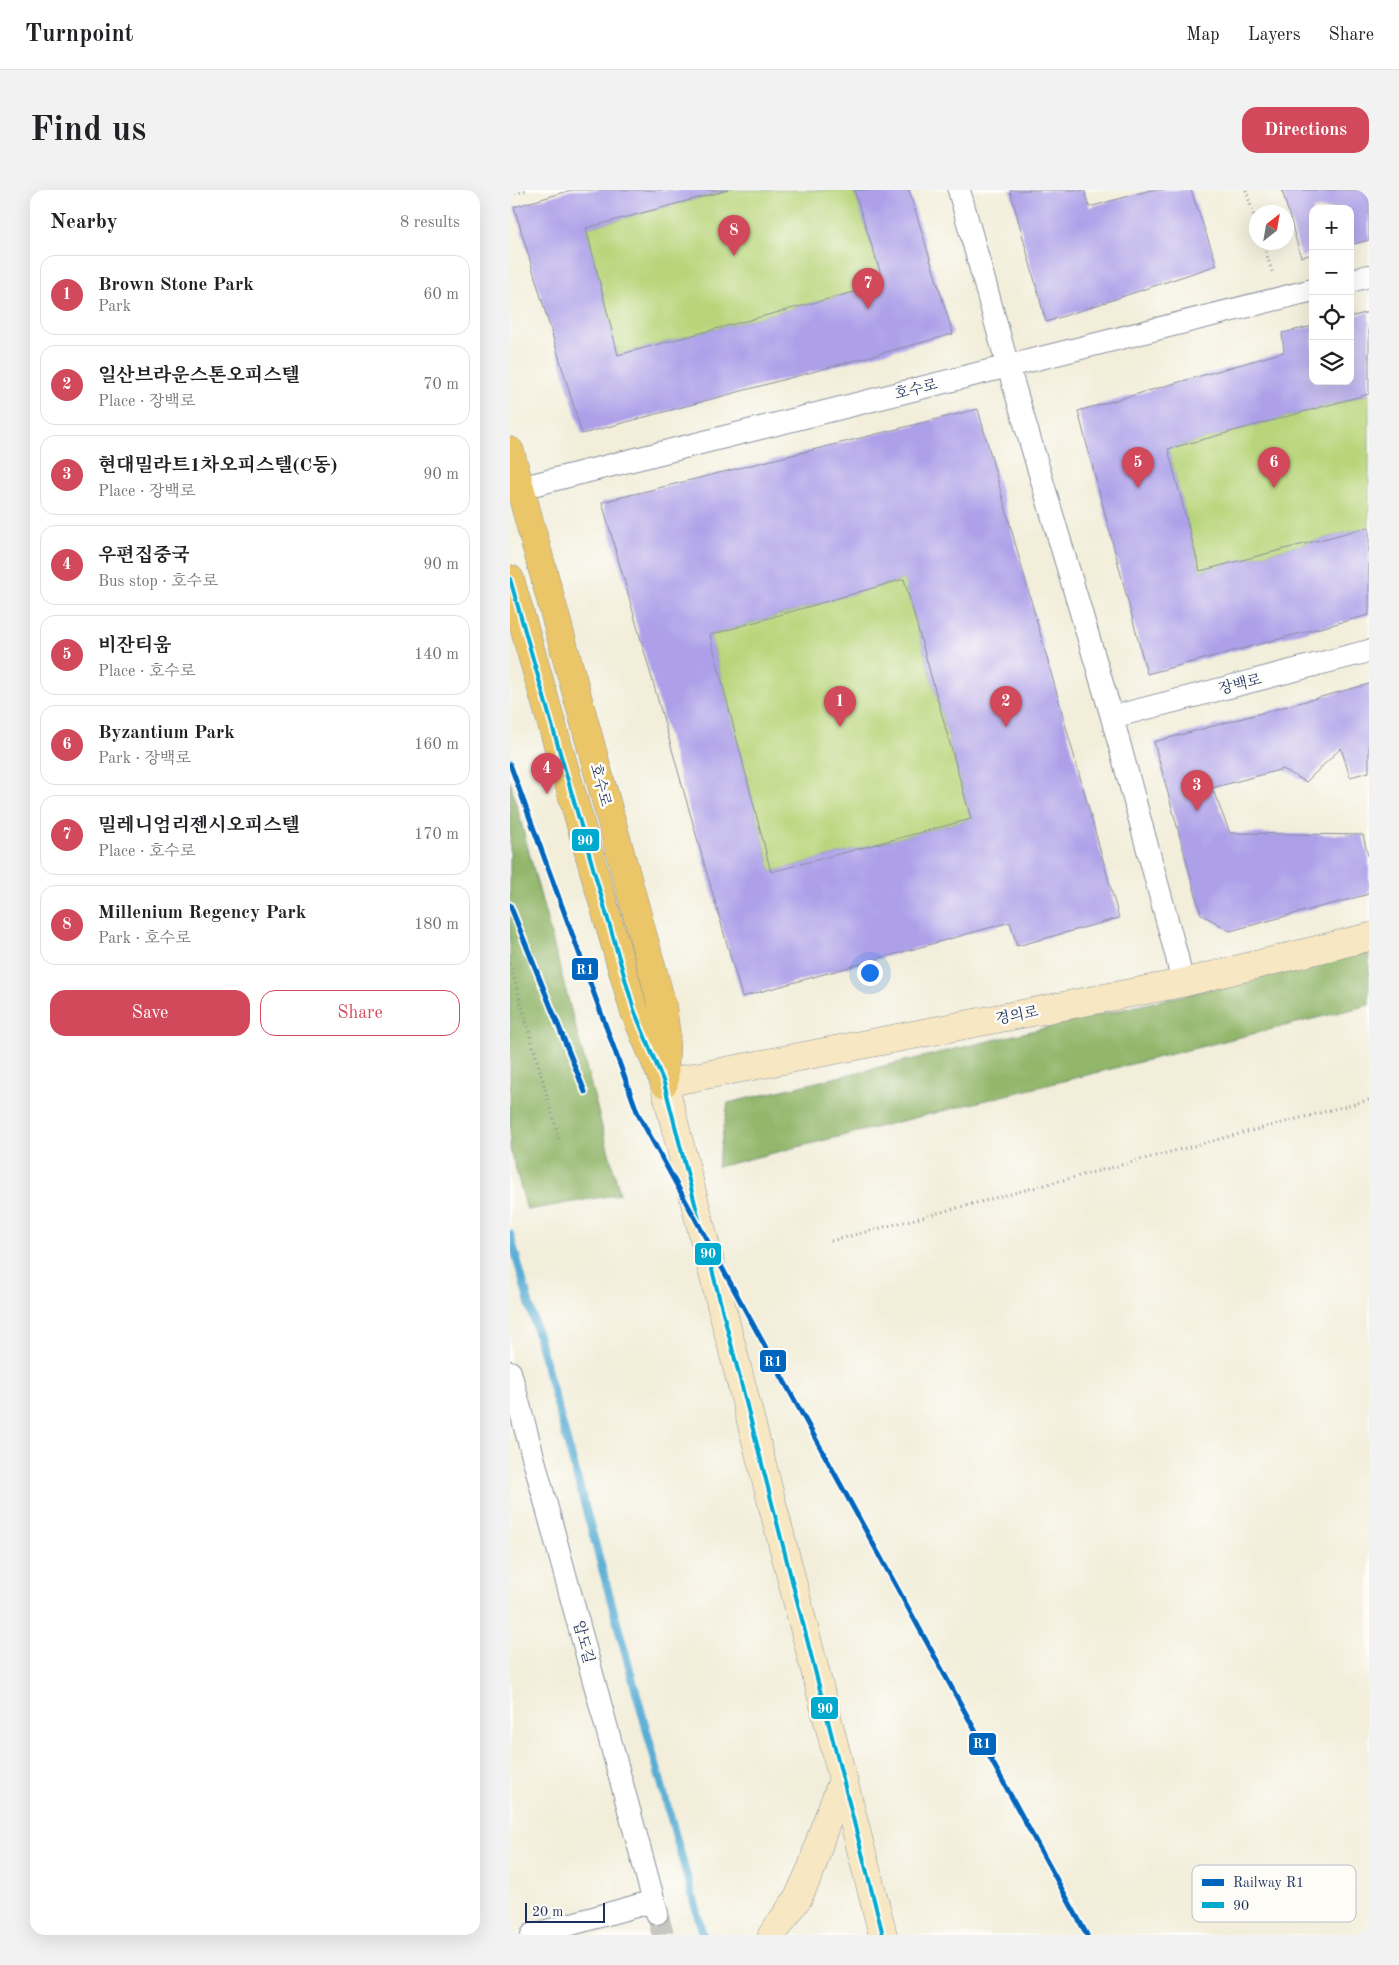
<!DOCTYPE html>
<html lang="en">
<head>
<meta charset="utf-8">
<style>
	:root { --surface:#fff; --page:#f2f2f2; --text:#202124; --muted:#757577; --line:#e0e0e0; --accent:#d1495b }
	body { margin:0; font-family:"Old Standard TT","Noto Serif KR",serif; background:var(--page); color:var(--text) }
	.controls { position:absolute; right:15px; top:15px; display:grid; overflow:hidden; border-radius:10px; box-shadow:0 5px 20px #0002 }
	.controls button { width:45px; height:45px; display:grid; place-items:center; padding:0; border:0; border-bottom:1px solid var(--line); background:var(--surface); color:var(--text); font:25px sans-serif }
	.compass { position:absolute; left:739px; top:15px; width:45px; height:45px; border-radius:50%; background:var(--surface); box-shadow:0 5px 20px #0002; rotate:31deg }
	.scale { position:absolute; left:15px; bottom:12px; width:80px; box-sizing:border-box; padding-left:5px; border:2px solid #1b2f5e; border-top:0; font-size:14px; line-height:18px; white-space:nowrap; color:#1b2f5e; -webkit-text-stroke:4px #fdfcf7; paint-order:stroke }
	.you { position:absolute; left:359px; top:782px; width:18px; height:18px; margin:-12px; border:4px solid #fff; border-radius:50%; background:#1a73e8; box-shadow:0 0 0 8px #1a73e833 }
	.badge { display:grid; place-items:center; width:32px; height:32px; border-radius:50%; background:var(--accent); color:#fff; font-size:16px; font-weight:700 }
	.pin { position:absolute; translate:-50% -41px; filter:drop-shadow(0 1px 2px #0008) }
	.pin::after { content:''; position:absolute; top:26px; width:18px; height:15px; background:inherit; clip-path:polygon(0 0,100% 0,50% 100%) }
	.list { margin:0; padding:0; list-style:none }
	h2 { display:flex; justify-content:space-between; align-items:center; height:65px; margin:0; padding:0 20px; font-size:21px }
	h2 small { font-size:16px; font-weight:400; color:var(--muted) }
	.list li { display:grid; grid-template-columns:32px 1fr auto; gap:15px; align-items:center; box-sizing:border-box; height:80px; margin:0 10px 10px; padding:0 10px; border:1px solid var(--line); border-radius:15px }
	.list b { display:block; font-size:19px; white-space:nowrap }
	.list p { margin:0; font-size:16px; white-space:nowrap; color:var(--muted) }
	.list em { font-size:16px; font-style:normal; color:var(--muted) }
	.actions { display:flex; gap:10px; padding:15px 20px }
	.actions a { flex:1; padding:11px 0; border:1px solid var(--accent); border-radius:15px; text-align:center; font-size:18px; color:var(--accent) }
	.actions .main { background:var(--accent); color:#fff }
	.icon { flex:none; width:28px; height:28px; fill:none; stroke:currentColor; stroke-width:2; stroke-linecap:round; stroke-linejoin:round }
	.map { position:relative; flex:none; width:859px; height:1745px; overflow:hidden; border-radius:15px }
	header { display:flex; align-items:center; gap:30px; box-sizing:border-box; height:70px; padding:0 25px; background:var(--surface); border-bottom:1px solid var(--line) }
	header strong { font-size:24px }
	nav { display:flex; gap:28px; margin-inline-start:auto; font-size:18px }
	.intro { display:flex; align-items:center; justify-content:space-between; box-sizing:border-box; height:120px; padding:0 30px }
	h1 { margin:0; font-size:35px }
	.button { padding:12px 22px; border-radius:15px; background:var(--accent); color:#fff; font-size:18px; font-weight:700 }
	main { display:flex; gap:30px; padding:0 30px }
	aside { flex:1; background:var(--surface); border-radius:15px; box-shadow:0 5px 20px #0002 }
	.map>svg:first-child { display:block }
	.green { fill:#b9d57b; stroke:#6a826c }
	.forest { fill:#92b66b; stroke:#567264 }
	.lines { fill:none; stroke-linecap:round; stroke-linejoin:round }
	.stream { stroke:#59add5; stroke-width:8 }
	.building { fill:#ada0e9; fill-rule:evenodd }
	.street-tunnel { stroke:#c7c8c1; stroke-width:22; stroke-dasharray:22 11; stroke-linecap:butt }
	.street-casing { stroke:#868e9c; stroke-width:24 }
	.secondary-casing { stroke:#868e9c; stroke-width:29 }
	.primary-casing { stroke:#868e9c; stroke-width:29 }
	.path { stroke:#868e9c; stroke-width:3; stroke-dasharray:1 4; stroke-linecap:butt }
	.street { stroke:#fff; stroke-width:22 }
	.secondary { stroke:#f7e8c3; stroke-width:28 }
	.primary { stroke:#ebc669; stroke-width:28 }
	.bus-1-casing { stroke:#fdfcf7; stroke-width:8 }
	.bus-1 { stroke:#00a9ce; stroke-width:4 }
	.rail-1-casing { stroke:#fdfcf7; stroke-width:9 }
	.rail-1 { stroke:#0065bd; stroke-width:5 }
	.labels { text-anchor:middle; stroke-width:5; stroke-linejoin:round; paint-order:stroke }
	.street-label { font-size:15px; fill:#1b2f5e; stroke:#fdfcf7 }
	.key { fill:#fdfcf7; stroke:#b9bec9; stroke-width:1 }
	.key-label { font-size:14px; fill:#1b2f5e }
	.line-badge { stroke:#fdfcf7; stroke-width:2 }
	.badge-label { font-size:14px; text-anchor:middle; font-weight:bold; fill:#fff }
</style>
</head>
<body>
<header>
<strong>Turnpoint</strong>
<nav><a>Map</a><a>Layers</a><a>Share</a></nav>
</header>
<div class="intro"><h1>Find us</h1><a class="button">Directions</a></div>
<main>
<aside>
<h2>Nearby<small>8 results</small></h2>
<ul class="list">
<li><span class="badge">1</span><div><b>Brown Stone Park</b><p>Park</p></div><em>60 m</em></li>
<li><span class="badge">2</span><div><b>일산브라운스톤오피스텔</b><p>Place · 장백로</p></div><em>70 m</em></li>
<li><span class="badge">3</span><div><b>현대밀라트1차오피스텔(C동)</b><p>Place · 장백로</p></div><em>90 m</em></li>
<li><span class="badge">4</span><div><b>우편집중국</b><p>Bus stop · 호수로</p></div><em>90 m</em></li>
<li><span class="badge">5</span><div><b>비잔티움</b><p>Place · 호수로</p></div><em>140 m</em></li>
<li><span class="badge">6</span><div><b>Byzantium Park</b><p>Park · 장백로</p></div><em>160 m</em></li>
<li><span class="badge">7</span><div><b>밀레니엄리젠시오피스텔</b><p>Place · 호수로</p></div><em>170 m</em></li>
<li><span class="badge">8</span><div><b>Millenium Regency Park</b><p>Park · 호수로</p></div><em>180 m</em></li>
</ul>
<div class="actions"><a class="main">Save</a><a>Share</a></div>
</aside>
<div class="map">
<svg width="859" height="1745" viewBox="0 0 859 1745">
	<rect width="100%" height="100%" fill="#fdfcf7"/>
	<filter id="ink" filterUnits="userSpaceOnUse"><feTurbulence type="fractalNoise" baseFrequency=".02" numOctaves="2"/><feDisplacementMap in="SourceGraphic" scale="10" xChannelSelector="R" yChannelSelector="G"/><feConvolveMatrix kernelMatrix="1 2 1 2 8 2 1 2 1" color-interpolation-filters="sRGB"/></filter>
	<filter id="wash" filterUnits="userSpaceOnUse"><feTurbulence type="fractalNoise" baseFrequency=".0096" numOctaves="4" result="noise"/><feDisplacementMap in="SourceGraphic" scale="20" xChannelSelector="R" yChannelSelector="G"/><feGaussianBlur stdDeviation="1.12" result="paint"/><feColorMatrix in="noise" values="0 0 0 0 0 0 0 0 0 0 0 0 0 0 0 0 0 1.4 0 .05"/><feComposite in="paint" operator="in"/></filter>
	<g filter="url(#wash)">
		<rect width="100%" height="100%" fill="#f2eeda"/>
		<g class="green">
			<polygon points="220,0 344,0 374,94 108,165 76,38"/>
			<polygon points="859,204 859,337 690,381 658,259"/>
			<polygon points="394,389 461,629 261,682 200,445"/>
		</g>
		<g class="forest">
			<polygon points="0,591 110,1004 17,1020 0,959"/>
			<polygon points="859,761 859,815 207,977 218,913"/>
		</g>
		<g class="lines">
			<polyline class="stream" points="0,1044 193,1745"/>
		</g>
		<g id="blocks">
			<g class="building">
				<polygon points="62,0 218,0 76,38 108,165 374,94 344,0 399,0 443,144 72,244 4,17"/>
				<polygon points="500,0 574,0 579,17 641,0 681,0 707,75 536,132"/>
				<polygon points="772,0 859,0 859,50 840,55 840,19 803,19 803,64 791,67"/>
				<polygon points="859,122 859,204 658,259 690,381 859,337 859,425 637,484 568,221 774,162 772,143 803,136 803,191 840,191 840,127"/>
				<path d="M468,219L609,728L507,756L500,732L232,807L92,312ZM394,389L461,629L261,682L200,445Z"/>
				<polygon points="859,494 859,582 840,587 831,558 796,592 773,579 702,598 720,643 853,645 859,670 859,704 720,741 691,724 644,552"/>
			</g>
		</g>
	</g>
	<g filter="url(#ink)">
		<use href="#blocks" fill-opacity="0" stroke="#868e9c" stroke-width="1"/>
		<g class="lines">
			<polyline class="street-tunnel" points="147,1723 153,1745"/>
			<defs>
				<g id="street">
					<polyline points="449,0 493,159 602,527 667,767 672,793"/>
					<polyline points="840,91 859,86"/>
					<polyline points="10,298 803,100"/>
					<polyline points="602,527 859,461"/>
					<polyline points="0,1182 147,1723"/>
					<polyline points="22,1745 144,1711"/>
				</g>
				<g id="secondary">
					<polyline points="262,1745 288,1708 302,1677 312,1644 333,1590"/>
					<polyline points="373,1745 154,893 672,793 859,747"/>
				</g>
				<g id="primary">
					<polyline points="0,261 152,815 156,843 154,893"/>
					<polyline points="0,389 124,820 151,885"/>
				</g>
			</defs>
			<use href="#street" class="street-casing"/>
			<use href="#secondary" class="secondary-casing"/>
			<use href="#primary" class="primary-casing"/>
			<g class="path">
				<polyline points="736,0 746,33"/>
				<polyline points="0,5 17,0"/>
				<polyline points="753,52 763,85"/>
				<polyline points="0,774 50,952"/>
				<polyline points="321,1051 859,910"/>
			</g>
			<use href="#street" class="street"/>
			<use href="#secondary" class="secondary"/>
			<use href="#primary" class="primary"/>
			<defs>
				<polyline id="bus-1" points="0,389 124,820 154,893 373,1745"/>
			</defs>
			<use href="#bus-1" class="bus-1-casing"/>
			<use href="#bus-1" class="bus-1"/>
			<defs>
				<g id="rail-1">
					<polyline points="0,574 128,924 577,1745"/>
					<polyline points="0,715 75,902"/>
				</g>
			</defs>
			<use href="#rail-1" class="rail-1-casing"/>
			<use href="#rail-1" class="rail-1"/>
		</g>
	</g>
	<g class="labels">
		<g class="street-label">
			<text transform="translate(406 199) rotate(-14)" y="5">호수로</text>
			<text transform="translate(730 494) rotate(-14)" y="5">장백로</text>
			<text transform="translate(91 595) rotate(75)" y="5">호수로</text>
			<text transform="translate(507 825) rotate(-11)" y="5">경의로</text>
			<text transform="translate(74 1452) rotate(75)" y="5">압도길</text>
		</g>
	</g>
	<rect x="682" y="1675" width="164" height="57" rx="8" class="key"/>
	<rect x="692" y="1689" width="22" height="7" fill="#0065bd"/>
	<rect x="692" y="1712" width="22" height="6" fill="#00a9ce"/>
	<g class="key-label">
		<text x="723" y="1697">Railway R1</text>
		<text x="723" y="1720">90</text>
	</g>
	<g class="line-badge">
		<rect x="61" y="638" width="29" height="24" rx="5" fill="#00a9ce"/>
		<rect x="61" y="767" width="28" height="24" rx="5" fill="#0065bd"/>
		<rect x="184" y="1052" width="28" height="24" rx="5" fill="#00a9ce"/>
		<rect x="249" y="1159" width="28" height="24" rx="5" fill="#0065bd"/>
		<rect x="300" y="1506" width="29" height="24" rx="5" fill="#00a9ce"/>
		<rect x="458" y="1542" width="29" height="24" rx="5" fill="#0065bd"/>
	</g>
	<g class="badge-label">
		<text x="75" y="655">90</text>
		<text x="75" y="784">R1</text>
		<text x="198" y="1068">90</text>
		<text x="263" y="1176">R1</text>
		<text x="315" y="1523">90</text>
		<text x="472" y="1558">R1</text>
	</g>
</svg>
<div class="controls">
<button>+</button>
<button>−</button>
<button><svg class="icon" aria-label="locate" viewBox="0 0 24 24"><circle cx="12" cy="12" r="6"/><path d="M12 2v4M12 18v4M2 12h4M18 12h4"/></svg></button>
<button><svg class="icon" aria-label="layers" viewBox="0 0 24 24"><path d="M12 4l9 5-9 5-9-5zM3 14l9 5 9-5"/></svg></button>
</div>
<svg class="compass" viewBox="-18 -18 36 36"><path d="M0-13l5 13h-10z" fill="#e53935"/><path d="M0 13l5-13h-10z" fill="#757577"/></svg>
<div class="scale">20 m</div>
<div class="you"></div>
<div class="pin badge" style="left:330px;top:537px">1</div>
<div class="pin badge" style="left:496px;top:537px">2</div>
<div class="pin badge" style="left:687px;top:621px">3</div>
<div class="pin badge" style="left:37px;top:604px">4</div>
<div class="pin badge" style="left:628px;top:298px">5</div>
<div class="pin badge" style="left:764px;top:298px">6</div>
<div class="pin badge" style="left:358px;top:119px">7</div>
<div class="pin badge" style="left:224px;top:66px">8</div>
</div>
</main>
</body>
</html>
